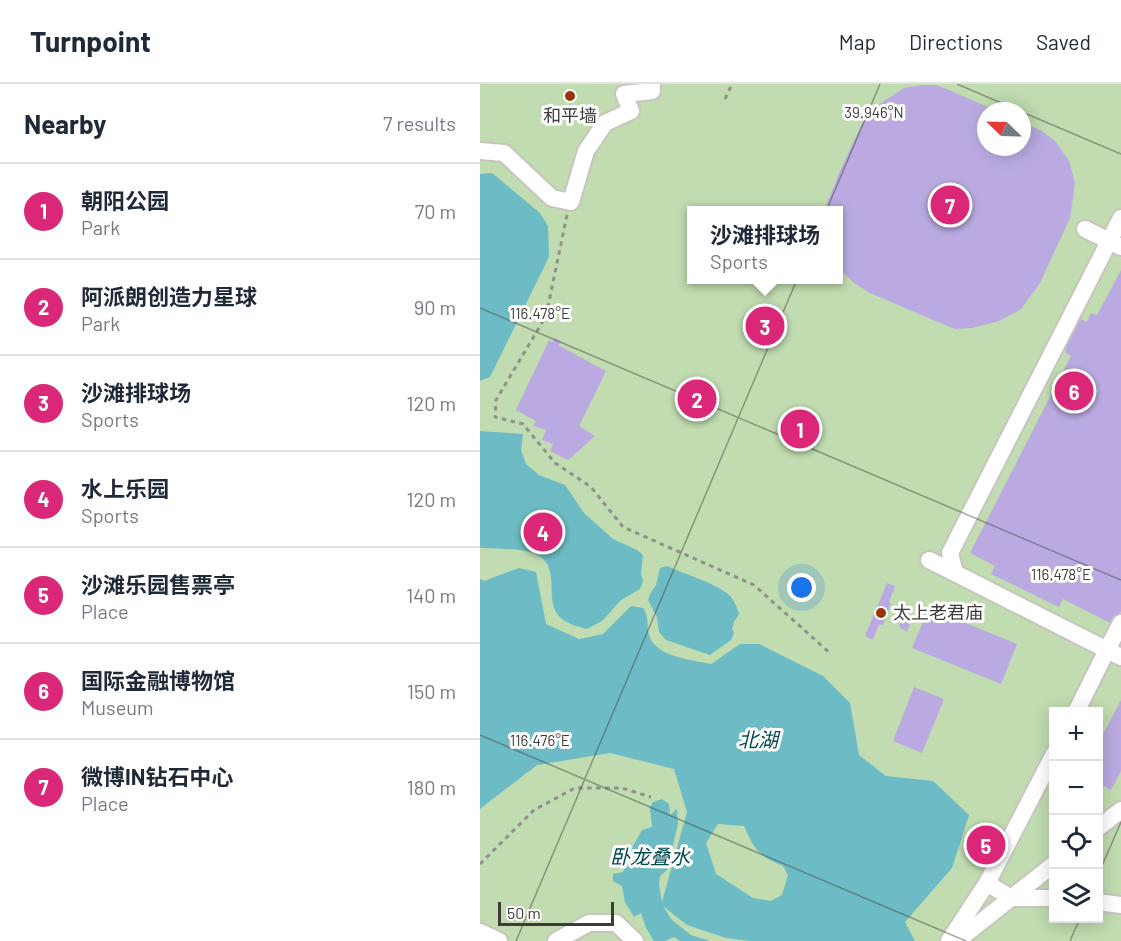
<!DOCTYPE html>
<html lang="en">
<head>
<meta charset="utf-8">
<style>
	:root { --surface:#fff; --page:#f6f6f7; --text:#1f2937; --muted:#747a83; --line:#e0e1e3; --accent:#db2777 }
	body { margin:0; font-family:Barlow,"Noto Sans SC",sans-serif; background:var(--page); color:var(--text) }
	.controls { position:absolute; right:18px; bottom:18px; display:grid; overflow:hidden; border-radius:0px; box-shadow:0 3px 15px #0003 }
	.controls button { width:54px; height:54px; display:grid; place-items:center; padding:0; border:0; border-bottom:2px solid var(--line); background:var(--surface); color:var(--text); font:30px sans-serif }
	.compass { position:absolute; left:497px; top:18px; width:54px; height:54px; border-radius:50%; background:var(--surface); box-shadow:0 3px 15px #0003; rotate:293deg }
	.scale { position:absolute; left:18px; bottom:15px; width:116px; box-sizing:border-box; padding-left:6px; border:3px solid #3d3c39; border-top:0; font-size:16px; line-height:21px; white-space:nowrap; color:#3d3c39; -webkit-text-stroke:4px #fff; paint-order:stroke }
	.you { position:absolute; left:322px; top:504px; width:21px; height:21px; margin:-15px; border:4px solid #fff; border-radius:50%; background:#1a73e8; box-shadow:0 0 0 9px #1a73e833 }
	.badge { display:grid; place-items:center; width:39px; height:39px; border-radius:50%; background:var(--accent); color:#fff; font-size:20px; font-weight:700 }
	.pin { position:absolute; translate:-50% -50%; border:3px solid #fff; box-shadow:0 2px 6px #0006 }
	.popup { position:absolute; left:207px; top:122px; width:156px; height:78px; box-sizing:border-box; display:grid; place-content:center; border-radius:0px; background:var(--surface); filter:drop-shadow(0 2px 4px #0005); font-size:20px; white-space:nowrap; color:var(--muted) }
	.popup b { font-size:22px; color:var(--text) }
	.popup::after { content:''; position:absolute; left:50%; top:100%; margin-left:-12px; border:12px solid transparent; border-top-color:var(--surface) }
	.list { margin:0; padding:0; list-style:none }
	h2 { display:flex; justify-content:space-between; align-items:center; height:78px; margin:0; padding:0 24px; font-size:26px }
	h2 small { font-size:20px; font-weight:400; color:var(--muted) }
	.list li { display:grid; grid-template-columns:39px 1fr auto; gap:18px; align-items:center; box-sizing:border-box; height:96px; padding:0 24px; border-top:2px solid var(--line) }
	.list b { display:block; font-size:22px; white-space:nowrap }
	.list p { margin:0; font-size:20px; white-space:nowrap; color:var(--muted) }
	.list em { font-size:20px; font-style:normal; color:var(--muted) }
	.icon { flex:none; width:33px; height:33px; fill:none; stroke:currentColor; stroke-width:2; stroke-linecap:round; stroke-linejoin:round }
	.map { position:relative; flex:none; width:641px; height:857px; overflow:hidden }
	header { display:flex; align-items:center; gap:36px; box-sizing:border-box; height:84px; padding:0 30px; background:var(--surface); border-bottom:2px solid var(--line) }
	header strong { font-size:28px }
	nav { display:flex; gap:33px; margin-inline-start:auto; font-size:21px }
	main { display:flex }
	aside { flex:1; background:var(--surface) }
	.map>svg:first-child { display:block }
	.green { fill:#c0dcb0; fill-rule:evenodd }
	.water { fill:#6dbcc5; fill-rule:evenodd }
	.building { fill:#baaae1 }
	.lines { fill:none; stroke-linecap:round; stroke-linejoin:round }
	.minor-casing { stroke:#c8c5be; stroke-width:20 }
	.path { stroke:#92908c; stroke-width:3; stroke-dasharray:4.5 4.5; stroke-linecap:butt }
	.minor { stroke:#fff; stroke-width:16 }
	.ticks { fill:none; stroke:#3d3c39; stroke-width:1.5; stroke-opacity:0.45 }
	.poi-dot { fill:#9b3508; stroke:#fff; stroke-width:2 }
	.labels { text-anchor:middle; stroke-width:6; stroke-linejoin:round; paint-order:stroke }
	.poi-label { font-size:18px; fill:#3d3c39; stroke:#fff }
	.water-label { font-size:20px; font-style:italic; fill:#004b52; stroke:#fff }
	.ticks-label { font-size:15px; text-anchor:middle; fill:#3d3c39; stroke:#fff; stroke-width:6; stroke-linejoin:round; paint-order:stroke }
</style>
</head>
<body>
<header>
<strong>Turnpoint</strong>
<nav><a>Map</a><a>Directions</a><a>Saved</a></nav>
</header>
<main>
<aside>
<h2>Nearby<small>7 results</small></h2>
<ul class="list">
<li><span class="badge">1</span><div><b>朝阳公园</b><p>Park</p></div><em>70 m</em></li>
<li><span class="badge">2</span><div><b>阿派朗创造力星球</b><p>Park</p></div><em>90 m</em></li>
<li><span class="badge">3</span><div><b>沙滩排球场</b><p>Sports</p></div><em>120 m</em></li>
<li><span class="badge">4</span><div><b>水上乐园</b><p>Sports</p></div><em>120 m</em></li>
<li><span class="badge">5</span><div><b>沙滩乐园售票亭</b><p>Place</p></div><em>140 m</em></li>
<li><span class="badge">6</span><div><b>国际金融博物馆</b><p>Museum</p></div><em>150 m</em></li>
<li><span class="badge">7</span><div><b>微博IN钻石中心</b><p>Place</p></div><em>180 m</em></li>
</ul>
</aside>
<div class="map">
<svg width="641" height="857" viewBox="0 0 641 857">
	<rect width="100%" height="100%" fill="#f0ede6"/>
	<path class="green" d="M0,0H641V857H0ZM506,27H542V63H506ZM212,127H358V196H212ZM574,628H618V834H574Z"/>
	<g class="water">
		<polygon points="12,89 60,129 68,142 69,173 10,293 0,297 0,90"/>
		<path d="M0,347L43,350L41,366L46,380L59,391L85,401L104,429L133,455L157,466L163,471L161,490L163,497L160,505L141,516L122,537L107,545C97,542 85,540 78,531C64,513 82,481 55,470C42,464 15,465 0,464Z"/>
		<path d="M187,482C204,490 239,500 251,513C255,518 257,524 259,530L254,538L252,545L254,549L251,556L230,571L186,556L179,548L177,533L168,516L170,510L176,501L180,484Z"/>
		<path d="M39,484L56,488L66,540L99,555L123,550L151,522L163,524C170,535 166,539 169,551C175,573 213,576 231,580L260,560H279L343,592L370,619L379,671L406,692L453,697L489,731L472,784L425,838L435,857H270L246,854L207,841L183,822L192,836L211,851L230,857H200L194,853L185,857H174L166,844L161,829L154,833L145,818L142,802L133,797V790L143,788L153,762L162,746L172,743L170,724L173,718L182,715L189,720L190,731L197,725L198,740L187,786L180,792L179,802L182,818L207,728L194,685L130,669L57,681L0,725V495L4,497ZM238,740L264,742C275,766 277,771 303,782L308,791L302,811L291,817L273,814L236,790L226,759Z"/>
	</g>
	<g class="building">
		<polygon points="443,1 456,1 469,6 517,27 506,27 506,63 542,63 542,38 562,47 576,58 589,77 595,99 590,134 560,199 541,225 519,237 492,244 475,245 465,241 390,209 374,199 358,183 358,127 344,127 360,87 382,40 392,25 424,4"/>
		<polygon points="641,186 641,527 634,541 583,515 579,523 511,490 515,482 490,469 591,272 586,269 583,258 598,234 607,238 611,229 617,231"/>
		<polygon points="75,254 81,258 78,261 126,287 99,342 115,352 88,376 70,367 73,360 62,356 66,346 53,342 56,337 36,326 69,256 72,258"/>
		<polygon points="407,499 415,502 409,518 411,519 403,541 399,540 393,556 385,552"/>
		<polygon points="449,524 537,560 521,600 432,564"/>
		<polygon points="424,529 434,532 427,548 419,543"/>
		<polygon points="434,603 464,615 442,669 413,657"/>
		<polygon points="641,616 641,687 631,706 618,699 618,660"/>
		<polygon points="504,747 519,755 509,774 494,767"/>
	</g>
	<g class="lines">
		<defs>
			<g id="minor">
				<polyline points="0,67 24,69 72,114 91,118 106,67 125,39 151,27 144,10 172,7 172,0"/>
				<polyline points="641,134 470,469 475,489 627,566 641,539"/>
				<polyline points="605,145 641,163"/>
				<polyline points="449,476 475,489"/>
				<polyline points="596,628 627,566 641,573"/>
				<polyline points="618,744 641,726"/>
				<polyline points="507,799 531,814 574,814"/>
				<polyline points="618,818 641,821"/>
				<polyline points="0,848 19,857"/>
				<polyline points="76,857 109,839 136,839 155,857"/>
				<polyline points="469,857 507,799 574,670"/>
				<polyline points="477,857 574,780"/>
			</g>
		</defs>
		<use href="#minor" class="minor-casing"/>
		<g class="path">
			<polyline points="245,15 252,0"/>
			<polyline points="87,131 66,232 16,316 15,333 43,340 75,379 111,403 143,443 274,501 351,570"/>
			<polyline points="0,780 54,726 95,704 142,704 171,713"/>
		</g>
		<use href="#minor" class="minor"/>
	</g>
	<path class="ticks" d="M477,0L540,27M542,28L641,70M0,224L641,496M0,651L486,857M618,791L641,738M36,857L400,0M590,857L600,834"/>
	<g class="poi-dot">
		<circle cx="90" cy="12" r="6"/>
		<circle cx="401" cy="529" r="6"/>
	</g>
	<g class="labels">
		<g class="poi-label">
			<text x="90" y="38">和平墙</text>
			<text x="413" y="535" text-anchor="start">太上老君庙</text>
		</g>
		<g class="water-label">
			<text x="278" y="663">北湖</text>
			<text x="170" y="780">卧龙叠水</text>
		</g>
	</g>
	<g class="ticks-label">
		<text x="394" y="34">39.946°N</text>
		<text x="60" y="235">116.478°E</text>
		<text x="581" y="496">116.478°E</text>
		<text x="60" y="662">116.476°E</text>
	</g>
</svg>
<div class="controls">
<button>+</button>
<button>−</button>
<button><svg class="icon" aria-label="locate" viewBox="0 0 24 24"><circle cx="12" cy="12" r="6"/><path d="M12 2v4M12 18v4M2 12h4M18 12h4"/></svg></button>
<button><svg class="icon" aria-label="layers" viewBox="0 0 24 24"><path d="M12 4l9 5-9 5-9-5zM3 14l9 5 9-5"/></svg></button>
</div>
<svg class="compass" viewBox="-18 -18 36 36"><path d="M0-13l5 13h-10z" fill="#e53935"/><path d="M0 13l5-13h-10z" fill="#747a83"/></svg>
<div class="scale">50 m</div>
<div class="you"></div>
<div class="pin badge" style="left:320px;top:345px">1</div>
<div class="pin badge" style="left:217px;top:315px">2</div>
<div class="pin badge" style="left:285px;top:242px">3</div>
<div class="popup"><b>沙滩排球场</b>Sports</div>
<div class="pin badge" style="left:63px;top:448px">4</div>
<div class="pin badge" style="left:506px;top:761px">5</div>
<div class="pin badge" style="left:594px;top:307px">6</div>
<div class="pin badge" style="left:470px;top:121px">7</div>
</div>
</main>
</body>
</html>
